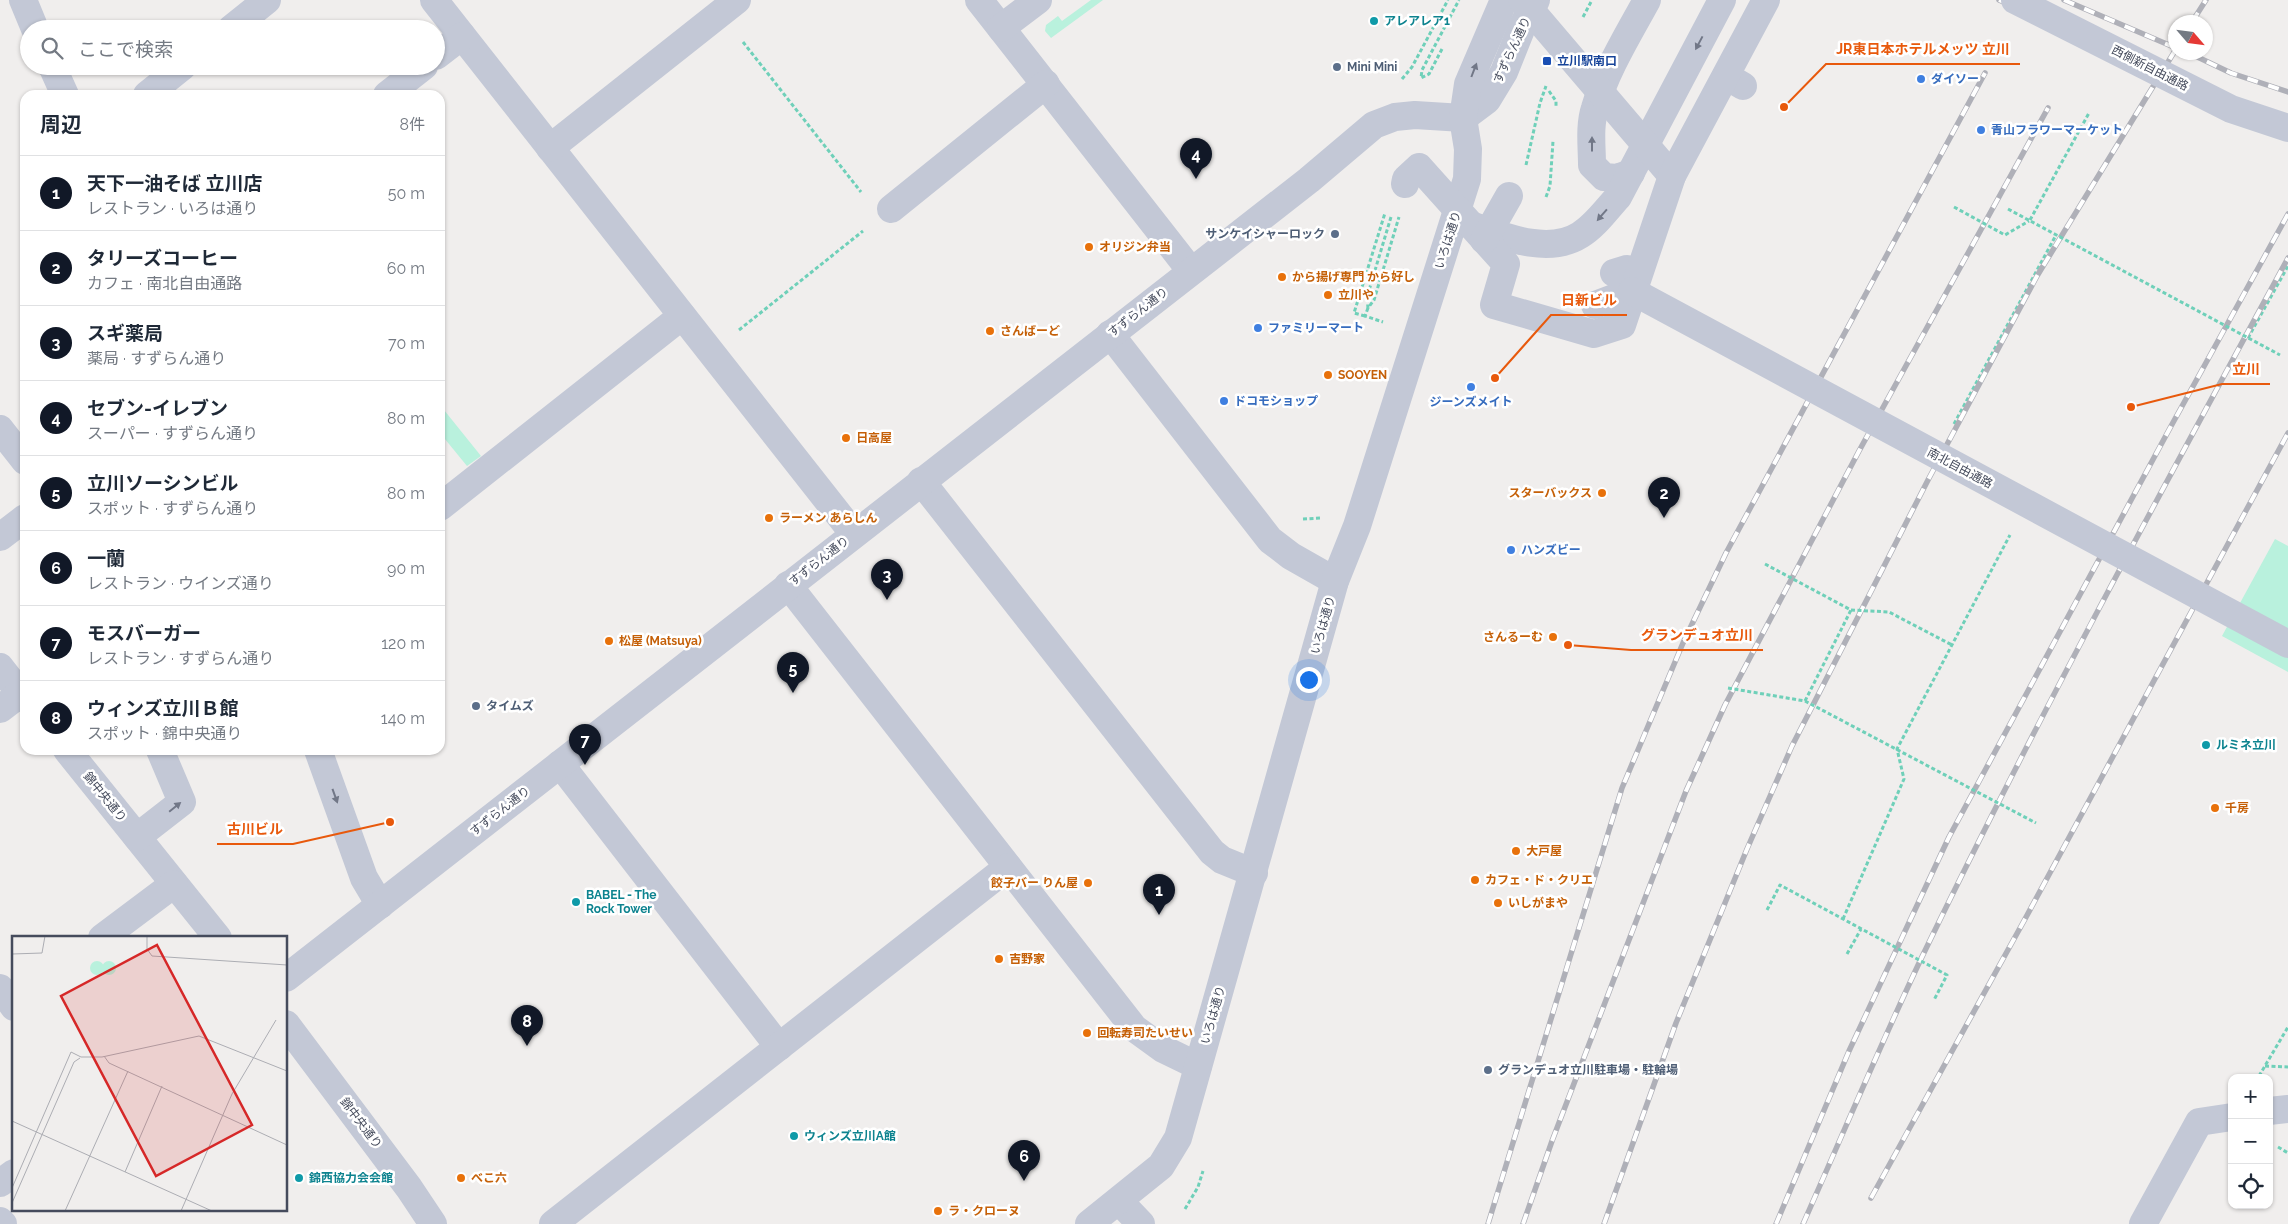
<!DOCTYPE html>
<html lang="ja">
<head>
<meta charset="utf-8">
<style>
	:root { --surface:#fff; --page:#f2f2f3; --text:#1f2937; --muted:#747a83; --line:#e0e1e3; --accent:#111827 }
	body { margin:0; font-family:Raleway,"Noto Sans JP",sans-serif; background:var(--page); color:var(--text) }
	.controls { position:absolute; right:15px; bottom:15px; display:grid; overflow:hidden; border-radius:10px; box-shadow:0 1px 4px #0004 }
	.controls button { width:45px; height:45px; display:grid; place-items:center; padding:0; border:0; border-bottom:1px solid var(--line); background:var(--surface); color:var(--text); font:25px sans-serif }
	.compass { position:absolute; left:2168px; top:15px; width:45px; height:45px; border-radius:50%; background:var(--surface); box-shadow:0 1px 4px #0004; rotate:118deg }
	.you { position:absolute; left:1308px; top:679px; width:18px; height:18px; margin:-12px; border:4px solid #fff; border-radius:50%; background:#1a73e8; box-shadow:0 0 0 8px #1a73e833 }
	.badge { display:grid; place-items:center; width:32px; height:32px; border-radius:50%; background:var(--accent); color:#fff; font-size:16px; font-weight:700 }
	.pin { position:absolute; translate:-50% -41px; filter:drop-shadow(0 1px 2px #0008) }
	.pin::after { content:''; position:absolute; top:26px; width:18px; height:15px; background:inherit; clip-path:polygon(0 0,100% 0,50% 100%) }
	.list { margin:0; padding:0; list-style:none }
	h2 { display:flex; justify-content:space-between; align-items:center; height:65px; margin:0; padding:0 20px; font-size:21px }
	h2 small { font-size:16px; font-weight:400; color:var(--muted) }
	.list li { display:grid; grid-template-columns:32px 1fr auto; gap:15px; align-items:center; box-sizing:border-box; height:75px; padding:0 20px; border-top:1px solid var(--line) }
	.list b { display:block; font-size:19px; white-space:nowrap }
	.list p { margin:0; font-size:16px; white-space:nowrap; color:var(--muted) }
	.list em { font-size:16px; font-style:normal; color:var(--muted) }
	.icon { flex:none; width:28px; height:28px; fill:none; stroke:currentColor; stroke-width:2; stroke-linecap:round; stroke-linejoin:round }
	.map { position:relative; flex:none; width:2288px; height:1224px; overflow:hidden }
	.search { position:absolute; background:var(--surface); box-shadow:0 1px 4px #0004; left:20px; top:20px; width:425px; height:55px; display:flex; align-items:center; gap:12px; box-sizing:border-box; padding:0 18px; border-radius:28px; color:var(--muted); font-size:19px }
	.panel { position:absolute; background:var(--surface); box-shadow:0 1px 4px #0004; left:20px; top:90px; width:425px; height:665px; border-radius:15px }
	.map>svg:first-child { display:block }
	.green { fill:#b9f1dd }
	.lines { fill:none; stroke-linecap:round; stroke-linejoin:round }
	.path { stroke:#6fd0b9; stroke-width:3; stroke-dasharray:4 2.5; stroke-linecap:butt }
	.minor { stroke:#c3c8d6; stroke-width:28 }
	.rail-casing { stroke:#afb0b8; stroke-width:5.5 }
	.rail { stroke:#fff; stroke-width:4; stroke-dasharray:11; stroke-linecap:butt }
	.path-bridge { stroke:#6fd0b9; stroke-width:3; stroke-dasharray:4 2.5; stroke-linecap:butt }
	.minor-bridge { stroke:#c3c8d6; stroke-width:28 }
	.oneway { fill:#717787 }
	.culture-dot { fill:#0f9aa8; stroke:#fff; stroke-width:2 }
	.transit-dot { fill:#1a4fb4; stroke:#fff; stroke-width:2 }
	.service-dot { fill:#5c6f8a; stroke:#fff; stroke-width:2 }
	.shop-dot { fill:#3f7fe0; stroke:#fff; stroke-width:2 }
	.food-dot { fill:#e8710a; stroke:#fff; stroke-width:2 }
	.labels { text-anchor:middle; stroke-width:5; stroke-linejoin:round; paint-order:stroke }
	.culture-label { font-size:12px; font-weight:bold; fill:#0d838f; stroke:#fff; text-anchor:start }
	.street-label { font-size:12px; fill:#454b5c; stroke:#fff }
	.transit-label { font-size:12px; font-weight:bold; fill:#164399; stroke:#fff; text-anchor:start }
	.service-label { font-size:12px; font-weight:bold; fill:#4e5e75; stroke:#fff; text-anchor:start }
	.shop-label { font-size:12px; font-weight:bold; fill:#366cbe; stroke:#fff; text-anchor:start }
	.food-label { font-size:12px; font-weight:bold; fill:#c56008; stroke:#fff; text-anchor:start }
	.inset-road { fill:none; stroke:#acadb3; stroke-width:1 }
	.view { fill:#d62828; fill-opacity:0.15; stroke:#d62828; stroke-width:2.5 }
	.inset-edge { fill:none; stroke:#454b5c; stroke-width:2.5 }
	.leader { fill:none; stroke:#e8590c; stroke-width:2 }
	.callout-dot { fill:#e8590c; stroke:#fff; stroke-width:2 }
	.callout-label { font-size:14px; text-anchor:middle; font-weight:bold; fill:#e8590c; stroke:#fff; stroke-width:5; stroke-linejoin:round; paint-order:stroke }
</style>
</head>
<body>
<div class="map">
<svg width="2288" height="1224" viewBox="0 0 2288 1224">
	<rect width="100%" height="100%" fill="#f0eeed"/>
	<g class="green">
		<polygon points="1091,0 1103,0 1051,38 1045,31 1046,25 1058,16 1062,21"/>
		<polygon points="440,405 481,456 467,466 440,433"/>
		<polygon points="2275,539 2288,546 2288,672 2222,636"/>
	</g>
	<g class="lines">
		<g class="path">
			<polyline points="1583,17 1592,0"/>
			<polyline points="743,42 861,192"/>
			<polyline points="1442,49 1429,74 1421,78 1422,70 1459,0"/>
			<polyline points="1402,79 1412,67 1448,0"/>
			<polyline points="1549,91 1556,101 1556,107"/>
			<polyline points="1526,165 1540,103 1546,86"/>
			<polyline points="1546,197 1550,186 1553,141"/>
			<polyline points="1391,217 1367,297 1368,308 1374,300 1399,217"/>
			<polyline points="2030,220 2089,113"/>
			<polyline points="1368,308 1365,316 1383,322"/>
			<polyline points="1365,316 1354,313 1385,213"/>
			<polyline points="739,330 863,231"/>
			<polyline points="2248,338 2288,266"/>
			<polyline points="1954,424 2056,235"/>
			<polyline points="1303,519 1321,518"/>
			<polyline points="1805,701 1851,610"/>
			<polyline points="1843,919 1904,779 1897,749 2010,535"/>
			<polyline points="1847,954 1861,929"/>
			<polyline points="2265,1066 2288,1067"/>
			<polyline points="2259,1076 2288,1027"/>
			<polyline points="2278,1147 2288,1153"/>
			<polyline points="1185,1209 1198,1187 1203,1171"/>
		</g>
		<g class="minor">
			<polyline points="23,0 35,29"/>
			<polyline points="434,0 854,534"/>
			<polyline points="979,0 1191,271"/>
			<polyline points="1001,28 1038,0"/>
			<polyline points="231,29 267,0"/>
			<polyline points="436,56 462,36"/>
			<polyline points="52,66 65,95"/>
			<polyline points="1726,76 1743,86"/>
			<polyline points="147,95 183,66"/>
			<polyline points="387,95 424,66"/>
			<polyline points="550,148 737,0"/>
			<path d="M1631,173L1617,178L1604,177L1592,165C1592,147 1589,126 1595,108C1606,70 1628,35 1647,0"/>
			<polyline points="891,209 1046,84"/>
			<path d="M1468,224C1500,235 1547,256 1580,235C1595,226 1606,210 1618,197L1722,0"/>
			<polyline points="1595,305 1632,291 1627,269 1614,273"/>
			<polyline points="1110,334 1270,540 1291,556 1335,581"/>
			<polyline points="0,429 25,461"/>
			<polyline points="921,481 1212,852 1222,860 1254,873"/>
			<polyline points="440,507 682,316"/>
			<polyline points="0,537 25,518"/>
			<polyline points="788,585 1134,1028 1163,1049 1198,1066"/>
			<polyline points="0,667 25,699"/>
			<polyline points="0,709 21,693"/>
			<polyline points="67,750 218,938"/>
			<polyline points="318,750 364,878 380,905"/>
			<polyline points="560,764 779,1047"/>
			<polyline points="137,837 182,802 160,750"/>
			<polyline points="102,938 174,884"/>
			<polyline points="286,978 1309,180 1374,125 1395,117 1415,115 1463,118 1487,100 1504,72 1522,27 1536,0"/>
			<polyline points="0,988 14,1007"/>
			<polyline points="286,1024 409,1188 433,1224"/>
			<polyline points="2269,1111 2288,1109"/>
			<polyline points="0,1183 14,1173"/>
			<polyline points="1119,1201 1141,1224"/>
			<polyline points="0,1221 3,1224"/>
			<polyline points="553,1224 1008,867"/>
			<polyline points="1089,1224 1161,1166 1178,1138 1335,581 1357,526 1467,179 1468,149 1463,118 1468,84 1504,0"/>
			<polyline points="2143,1224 2199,1122 2232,1117"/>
		</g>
		<defs>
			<g id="rail">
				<polyline points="1999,0 2218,95 2288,120"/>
				<polyline points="2064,0 2176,48"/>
				<polyline points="2192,22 2206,0"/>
				<polyline points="2187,52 2231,73 2288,92"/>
				<polyline points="1871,1198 2025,919 2288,433"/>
				<polyline points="1488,1224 1622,788 1683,643 1726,553 1985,73"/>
				<polyline points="1523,1224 1552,1141 1686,791 1725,705 1859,451 2048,108"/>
				<polyline points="1604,1224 1676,1023 1747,849 1792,746 1928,480 2037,276 2176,49"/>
				<polyline points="1776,1224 1849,1051 1949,837 2170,428 2288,214"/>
				<path d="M1803,1224C1842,1136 1879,1048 1920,961C2035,722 2162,490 2288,258"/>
			</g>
		</defs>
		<use href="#rail" class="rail-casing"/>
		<use href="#rail" class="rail"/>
		<g class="path-bridge">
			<polyline points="1954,207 2005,235 2029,221"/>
			<polyline points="2008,209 2280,355"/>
			<polyline points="1765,564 1851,610 1889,612 1952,645"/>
			<polyline points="1728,688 1805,701 2036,823"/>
			<polyline points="1767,910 1780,885 1947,975 1934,1000"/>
		</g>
		<g class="minor-bridge">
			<polyline points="1522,0 1672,176"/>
			<polyline points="2015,0 2231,109 2288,128"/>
			<polyline points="1405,184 1406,179 1419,167 1506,264 1494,305 1594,334 1622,325 1672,176 1766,0"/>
			<polyline points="1484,240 1509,196"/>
			<polyline points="1632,291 2288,644"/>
		</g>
	</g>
	<defs><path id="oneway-solid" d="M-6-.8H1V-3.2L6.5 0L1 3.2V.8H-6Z" transform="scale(1.25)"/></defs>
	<g class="oneway">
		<use href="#oneway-solid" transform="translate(1699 43) rotate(118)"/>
		<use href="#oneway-solid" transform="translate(1474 70) rotate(-69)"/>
		<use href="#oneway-solid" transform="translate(1592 144) rotate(-90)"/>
		<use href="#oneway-solid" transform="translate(1602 215) rotate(131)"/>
		<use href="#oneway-solid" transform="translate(335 796) rotate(70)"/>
		<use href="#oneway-solid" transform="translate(175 807) rotate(-39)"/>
	</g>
	<g class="culture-dot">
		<circle cx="1374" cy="21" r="5"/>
		<circle cx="2206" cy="745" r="5"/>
		<circle cx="576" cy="902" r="5"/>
		<circle cx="794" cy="1136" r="5"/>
		<circle cx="299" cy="1178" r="5"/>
	</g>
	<rect class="transit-dot" x="1542" y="56" width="10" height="10" rx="2.5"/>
	<g class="service-dot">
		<circle cx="1337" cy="67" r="5"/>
		<circle cx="1335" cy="234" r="5"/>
		<circle cx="476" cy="706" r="5"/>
		<circle cx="1488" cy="1070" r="5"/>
	</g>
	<g class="shop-dot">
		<circle cx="1921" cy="79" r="5"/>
		<circle cx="1981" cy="130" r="5"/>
		<circle cx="1258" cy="328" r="5"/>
		<circle cx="1471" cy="387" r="5"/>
		<circle cx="1224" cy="401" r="5"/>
		<circle cx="1511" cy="550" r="5"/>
	</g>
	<g class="food-dot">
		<circle cx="1089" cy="247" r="5"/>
		<circle cx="1282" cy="277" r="5"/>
		<circle cx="1328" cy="295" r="5"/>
		<circle cx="990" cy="331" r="5"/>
		<circle cx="1328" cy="375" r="5"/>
		<circle cx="846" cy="438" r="5"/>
		<circle cx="1602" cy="493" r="5"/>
		<circle cx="769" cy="518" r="5"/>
		<circle cx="1553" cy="637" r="5"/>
		<circle cx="609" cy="641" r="5"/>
		<circle cx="2215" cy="808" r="5"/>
		<circle cx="1516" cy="851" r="5"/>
		<circle cx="1475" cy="880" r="5"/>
		<circle cx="1088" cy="883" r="5"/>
		<circle cx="1498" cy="903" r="5"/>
		<circle cx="999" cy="959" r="5"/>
		<circle cx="1087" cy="1033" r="5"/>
		<circle cx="461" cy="1178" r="5"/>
		<circle cx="938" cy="1211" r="5"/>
	</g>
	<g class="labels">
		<g class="culture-label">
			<text x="1384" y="25">アレアレア1</text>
			<text x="2216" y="749">ルミネ立川</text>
			<text x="586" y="899">BABEL - The<tspan x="586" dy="14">Rock Tower</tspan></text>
			<text x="804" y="1140">ウィンズ立川A館</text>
			<text x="309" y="1182">錦西協力会会館</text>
		</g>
		<g class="street-label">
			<text transform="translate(1512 50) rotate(-65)" y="4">すずらん通り</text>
			<text transform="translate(2150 68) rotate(27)" y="4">西側新自由通路</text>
			<text transform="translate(1448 240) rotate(-72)" y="4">いろは通り</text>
			<text transform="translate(1138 312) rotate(-38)" y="4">すずらん通り</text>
			<text transform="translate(1960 468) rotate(28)" y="4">南北自由通路</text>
			<text transform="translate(819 561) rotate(-38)" y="4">すずらん通り</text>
			<text transform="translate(1323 625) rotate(-74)" y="4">いろは通り</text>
			<text transform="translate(105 797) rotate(51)" y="4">錦中央通り</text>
			<text transform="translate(500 811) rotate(-38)" y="4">すずらん通り</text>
			<text transform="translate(1213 1015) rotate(-74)" y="4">いろは通り</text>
			<text transform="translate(361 1123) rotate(53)" y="4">錦中央通り</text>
		</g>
		<g class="transit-label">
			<text x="1557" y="65">立川駅南口</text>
		</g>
		<g class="service-label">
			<text x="1347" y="71">Mini Mini</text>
			<text x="1325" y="238" text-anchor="end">サンケイシャーロック</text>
			<text x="486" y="710">タイムズ</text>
			<text x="1498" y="1074">グランデュオ立川駐車場・駐輪場</text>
		</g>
		<g class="shop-label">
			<text x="1931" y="83">ダイソー</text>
			<text x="1991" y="134">青山フラワーマーケット</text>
			<text x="1268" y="332">ファミリーマート</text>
			<text x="1234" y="405">ドコモショップ</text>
			<text x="1471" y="406" text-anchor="middle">ジーンズメイト</text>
			<text x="1521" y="554">ハンズビー</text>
		</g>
		<g class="food-label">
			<text x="1099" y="251">オリジン弁当</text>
			<text x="1292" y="281">から揚げ専門 から好し</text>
			<text x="1338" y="299">立川や</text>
			<text x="1000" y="335">さんばーど</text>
			<text x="1338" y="379">SOOYEN</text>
			<text x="856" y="442">日高屋</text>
			<text x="1592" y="497" text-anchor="end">スターバックス</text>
			<text x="779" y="522">ラーメン あらしん</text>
			<text x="1543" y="641" text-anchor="end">さんるーむ</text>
			<text x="619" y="645">松屋 (Matsuya)</text>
			<text x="2225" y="812">千房</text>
			<text x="1526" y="855">大戸屋</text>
			<text x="1485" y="884">カフェ・ド・クリエ</text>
			<text x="1078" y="887" text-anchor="end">餃子バー りん屋</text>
			<text x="1508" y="907">いしがまや</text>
			<text x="1009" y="963">吉野家</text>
			<text x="1097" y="1037">回転寿司たいせい</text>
			<text x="471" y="1182">べこ六</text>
			<text x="948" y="1215">ラ・クローヌ</text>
		</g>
	</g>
	<g transform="translate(12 936)">
		<rect width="275" height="275" fill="#f0eeed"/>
		<path d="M90 32a7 7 0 1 1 14 0a7 7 0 1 1-14 0ZM78 32a7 7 0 1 1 14 0a7 7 0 1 1-14 0Z" fill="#b9f1dd"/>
		<path class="inset-road" d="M135,0V13L140,20L275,29M0,18L30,17L33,0M59,116L69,121H90L187,100L275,135M92,120L97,127L275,209M0,185L200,275M113,236L150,150M0,252L59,116M0,267L62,126L68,122M53,275L116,135M169,275L220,158L264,84"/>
		<path class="view" d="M145,9L240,189L144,240L49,60Z"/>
		<rect width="275" height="275" class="inset-edge"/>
	</g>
	<path class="leader" d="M1784 107L1826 64H2020M1495 378L1551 315H1627M2131 407L2222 384H2270M1568 645L1631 650H1763M390 822L293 844H217"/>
	<g class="callout-dot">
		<circle cx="1784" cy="107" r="5"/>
		<circle cx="1495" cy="378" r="5"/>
		<circle cx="2131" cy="407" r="5"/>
		<circle cx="1568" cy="645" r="5"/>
		<circle cx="390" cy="822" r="5"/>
	</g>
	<g class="callout-label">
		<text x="1923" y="54">JR東日本ホテルメッツ 立川</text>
		<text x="1589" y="305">日新ビル</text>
		<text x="2246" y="374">立川</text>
		<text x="1697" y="640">グランデュオ立川</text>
		<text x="255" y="834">古川ビル</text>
	</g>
</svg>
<div class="controls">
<button>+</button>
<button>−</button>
<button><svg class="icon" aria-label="locate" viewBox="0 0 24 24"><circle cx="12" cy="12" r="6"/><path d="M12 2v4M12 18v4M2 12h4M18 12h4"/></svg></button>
</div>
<svg class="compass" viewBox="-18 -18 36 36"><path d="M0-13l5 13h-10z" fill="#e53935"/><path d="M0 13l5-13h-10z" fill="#747a83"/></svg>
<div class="you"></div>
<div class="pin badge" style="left:1159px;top:915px">1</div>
<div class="pin badge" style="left:1664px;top:518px">2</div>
<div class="pin badge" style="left:887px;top:600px">3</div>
<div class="pin badge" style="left:1196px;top:179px">4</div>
<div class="pin badge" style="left:793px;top:693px">5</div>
<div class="pin badge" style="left:1024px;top:1181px">6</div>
<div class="pin badge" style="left:585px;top:765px">7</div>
<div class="pin badge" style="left:527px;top:1046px">8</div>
<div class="search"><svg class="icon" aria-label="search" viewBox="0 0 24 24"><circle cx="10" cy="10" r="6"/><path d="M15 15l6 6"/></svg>ここで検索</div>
<section class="panel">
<h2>周辺<small>8件</small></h2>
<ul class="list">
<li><span class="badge">1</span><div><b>天下一油そば 立川店</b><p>レストラン · いろは通り</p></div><em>50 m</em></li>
<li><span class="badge">2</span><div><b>タリーズコーヒー</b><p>カフェ · 南北自由通路</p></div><em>60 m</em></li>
<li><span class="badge">3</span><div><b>スギ薬局</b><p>薬局 · すずらん通り</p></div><em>70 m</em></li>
<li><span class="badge">4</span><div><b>セブン-イレブン</b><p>スーパー · すずらん通り</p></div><em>80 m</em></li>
<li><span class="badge">5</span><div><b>立川ソーシンビル</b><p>スポット · すずらん通り</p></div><em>80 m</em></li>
<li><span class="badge">6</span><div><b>一蘭</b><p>レストラン · ウインズ通り</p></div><em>90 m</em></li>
<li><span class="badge">7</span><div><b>モスバーガー</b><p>レストラン · すずらん通り</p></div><em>120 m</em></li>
<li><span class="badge">8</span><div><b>ウィンズ立川Ｂ館</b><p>スポット · 錦中央通り</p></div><em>140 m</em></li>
</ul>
</section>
</div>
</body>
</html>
